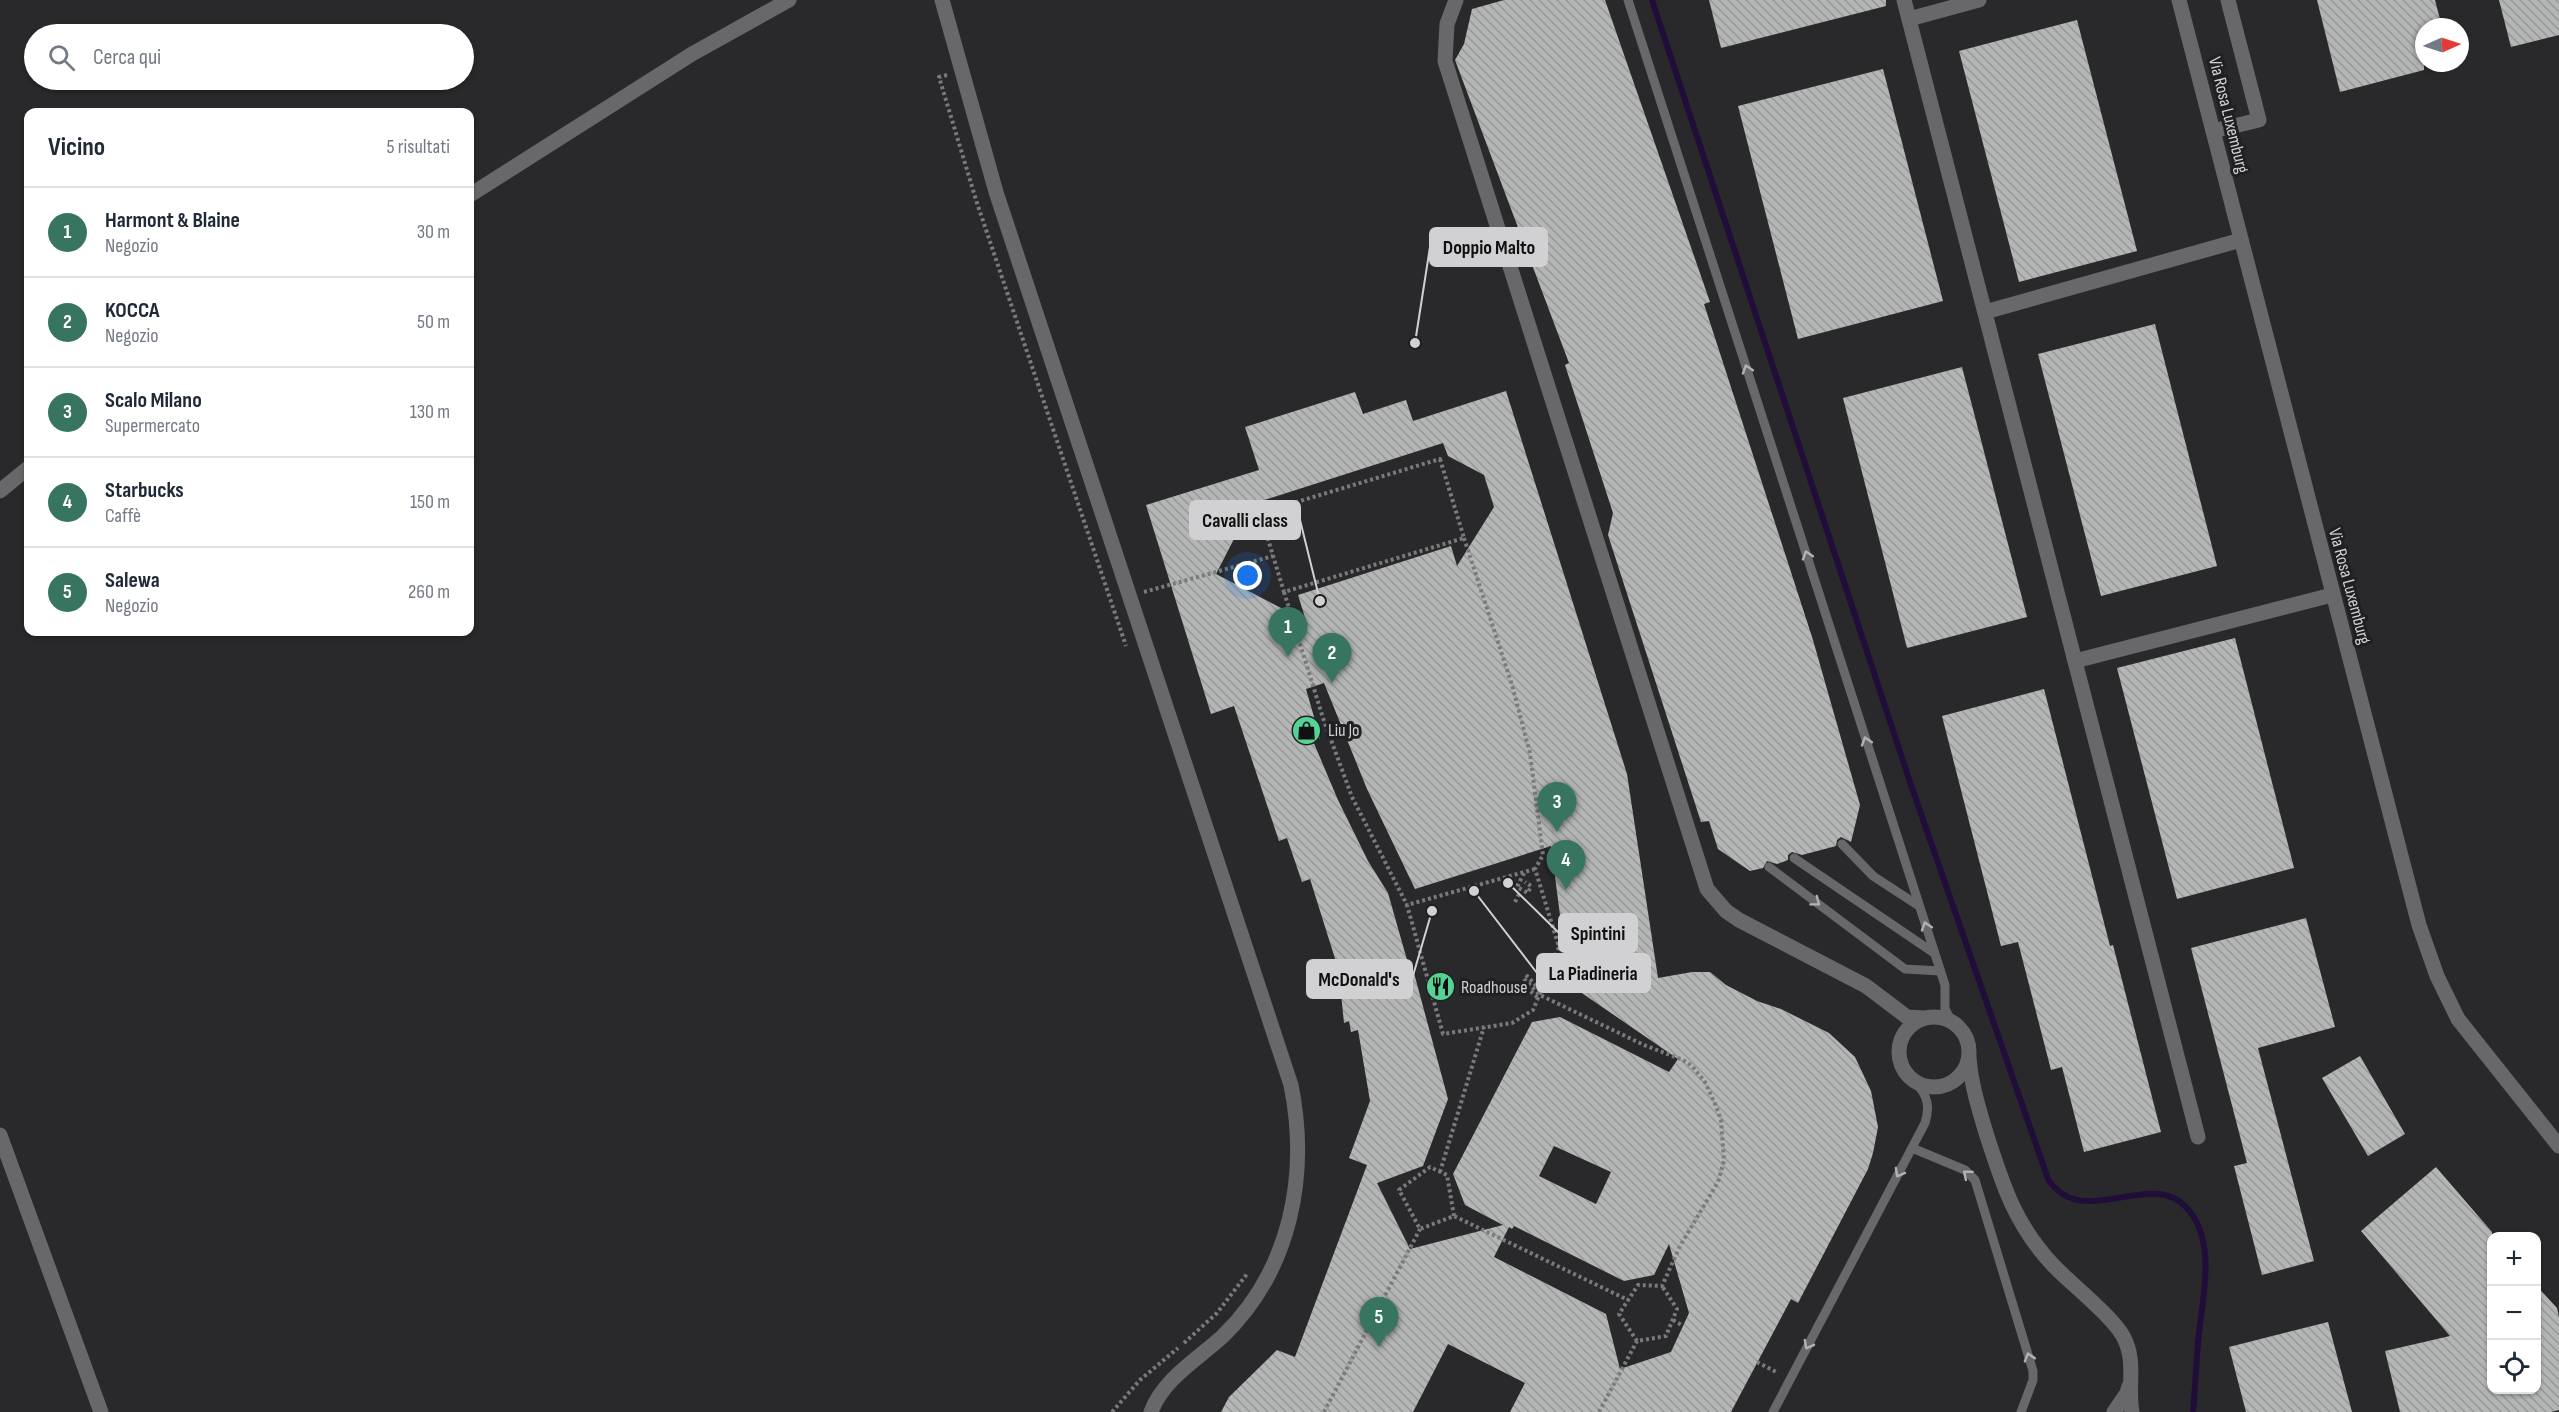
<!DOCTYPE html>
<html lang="it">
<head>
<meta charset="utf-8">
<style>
	:root { --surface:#fff; --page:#f2f2f3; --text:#1f2937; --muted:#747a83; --line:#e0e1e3; --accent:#377561 }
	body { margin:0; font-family:"Sofia Sans Condensed",sans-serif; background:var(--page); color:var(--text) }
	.controls { position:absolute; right:18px; bottom:18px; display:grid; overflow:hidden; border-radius:12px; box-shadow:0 2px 4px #0004 }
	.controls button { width:54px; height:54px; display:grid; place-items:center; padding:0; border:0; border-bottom:2px solid var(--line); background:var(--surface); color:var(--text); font:30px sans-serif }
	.compass { position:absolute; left:2415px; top:18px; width:54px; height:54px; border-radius:50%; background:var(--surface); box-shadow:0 2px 4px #0004; rotate:87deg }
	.you { position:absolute; left:1248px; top:576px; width:21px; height:21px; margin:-15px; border:4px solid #fff; border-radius:50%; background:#1a73e8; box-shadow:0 0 0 9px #1a73e833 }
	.badge { display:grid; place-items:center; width:39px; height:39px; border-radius:50%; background:var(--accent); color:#fff; font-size:20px; font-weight:700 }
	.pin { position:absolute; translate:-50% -50px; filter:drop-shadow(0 2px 3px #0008) }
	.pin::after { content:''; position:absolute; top:32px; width:21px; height:18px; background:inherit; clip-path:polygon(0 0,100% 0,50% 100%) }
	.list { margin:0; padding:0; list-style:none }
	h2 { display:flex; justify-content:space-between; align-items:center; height:78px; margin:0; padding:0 24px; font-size:26px }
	h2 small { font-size:20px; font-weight:400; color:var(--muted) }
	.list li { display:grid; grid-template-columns:39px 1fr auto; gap:18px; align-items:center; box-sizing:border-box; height:90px; padding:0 24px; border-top:2px solid var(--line) }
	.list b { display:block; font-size:22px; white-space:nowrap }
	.list p { margin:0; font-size:20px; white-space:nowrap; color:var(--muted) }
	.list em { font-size:20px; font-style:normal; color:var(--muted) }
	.icon { flex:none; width:33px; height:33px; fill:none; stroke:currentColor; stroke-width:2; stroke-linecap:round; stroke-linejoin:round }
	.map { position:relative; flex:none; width:2559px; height:1412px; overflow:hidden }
	.search { position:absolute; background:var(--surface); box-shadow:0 2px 4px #0004; left:24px; top:24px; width:450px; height:66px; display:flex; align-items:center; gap:15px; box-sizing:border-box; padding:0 21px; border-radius:33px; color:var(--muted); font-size:22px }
	.panel { position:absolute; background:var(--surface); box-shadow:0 2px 4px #0004; left:24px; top:108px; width:450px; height:528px; border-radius:12px }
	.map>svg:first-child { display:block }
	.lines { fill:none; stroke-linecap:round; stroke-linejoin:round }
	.stream { stroke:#210d39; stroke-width:6 }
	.building { fill:url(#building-back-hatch); fill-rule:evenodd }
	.path { stroke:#7a7a7c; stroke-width:4; stroke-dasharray:3 3; stroke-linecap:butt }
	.lane { stroke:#68676a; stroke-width:9 }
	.street { stroke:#68676a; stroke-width:15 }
	.oneway { stroke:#b2b1b4 }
	.labels { text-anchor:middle; stroke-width:6; stroke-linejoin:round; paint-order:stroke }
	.street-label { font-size:18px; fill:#d1d1d3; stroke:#201f22 }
	.poi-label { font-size:18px; fill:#d1d1d3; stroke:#201f22; text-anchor:start }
	.leader { fill:none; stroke:#d1d1d3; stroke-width:2 }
	.callout-dot { fill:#d1d1d3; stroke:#201f22; stroke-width:2 }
	.callout { fill:#d1d1d3; stroke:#d1d1d3; stroke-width:2 }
	.callout-label { font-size:20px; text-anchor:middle; font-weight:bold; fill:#111 }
</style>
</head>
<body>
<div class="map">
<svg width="2559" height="1412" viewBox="0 0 2559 1412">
	<defs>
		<pattern id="building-back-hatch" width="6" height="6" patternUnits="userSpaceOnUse" patternTransform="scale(1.5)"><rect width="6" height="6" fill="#b3b6b4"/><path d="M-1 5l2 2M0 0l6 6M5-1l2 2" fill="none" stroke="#969897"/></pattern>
	</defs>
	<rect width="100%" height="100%" fill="#29292b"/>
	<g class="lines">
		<path class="stream" d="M1652,0L1911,785L2048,1179C2082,1232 2150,1168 2186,1207C2219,1242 2201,1302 2198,1344C2196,1366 2195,1389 2193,1412"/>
	</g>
	<g class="building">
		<polygon points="1504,0 1605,0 1710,302 1704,304 1813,640 1860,805 1851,842 1841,837 1837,840 1836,846 1802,855 1792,852 1788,855 1788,860 1777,864 1767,861 1763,868 1750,871 1718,849 1709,821 1701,822 1608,535 1613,513 1565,365 1569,363 1455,60 1464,44 1472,9"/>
		<polygon points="1709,0 1886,0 1886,6 1721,48"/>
		<polygon points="2317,0 2435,0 2442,27 2424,27 2424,70 2340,92"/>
		<polygon points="2499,0 2559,0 2559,35 2511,47"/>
		<polygon points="2077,20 2137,251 2019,282 1959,51"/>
		<polygon points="1883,69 1943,301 1798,339 1738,106"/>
		<polygon points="2155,324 2217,566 2101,596 2038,354"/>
		<polygon points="1962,367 2027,617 1907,648 1843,398"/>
		<path d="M1506,391L1627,774L1658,978L1692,972H1710L1726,985L1757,1001L1781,1009L1829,1033L1855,1057L1871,1091L1878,1127L1873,1153L1868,1169L1798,1303L1791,1299L1731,1412H1510L1525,1383L1448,1344L1413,1412H1221L1229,1397L1277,1350L1295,1357L1367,1165L1349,1158L1370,1101L1358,1030L1351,1032L1349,1021L1344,1023L1340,984H1343L1310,879L1302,882L1287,838L1279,841L1234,706L1211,714L1146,505L1259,470L1245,427L1355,392L1363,414L1406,400L1413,421ZM1443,443L1448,456L1484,475L1494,507L1457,566L1451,546L1298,595L1306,621L1216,574L1252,504ZM1324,683L1367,789L1415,889L1551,846L1567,969L1576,989L1678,1059L1669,1072L1560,1017L1532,1022L1453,1174L1465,1205L1503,1225L1410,1249L1377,1183L1423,1166L1448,1099L1414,973L1411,974L1388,893L1368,861L1338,800L1313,741L1320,738L1306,689ZM1554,1146L1611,1172L1596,1204L1539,1176ZM1514,1226L1624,1281L1654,1275L1669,1244L1689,1313L1671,1352L1620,1369L1606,1314L1494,1257L1509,1227L1512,1229Z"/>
		<polygon points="2235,638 2294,868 2177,899 2117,668"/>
		<polygon points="2044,689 2110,946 2113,945 2161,1132 2084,1152 2062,1067 2051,1070 2018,942 2001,946 1942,716"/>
		<polygon points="2306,918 2335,1027 2258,1048 2314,1261 2262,1275 2234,1166 2247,1163 2191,948"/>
		<polygon points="2360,1056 2405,1134 2368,1156 2322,1078"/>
		<polygon points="2436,1167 2492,1232 2492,1389 2536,1389 2536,1285 2557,1308 2559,1317 2559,1410 2551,1412 2400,1412 2385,1351 2450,1336 2361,1231"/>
		<polygon points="2328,1322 2352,1412 2246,1412 2229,1347"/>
	</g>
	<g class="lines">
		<g class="path">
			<polyline points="947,75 939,77 977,203 1126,646"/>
			<polygon points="1440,459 1464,538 1284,592 1260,513"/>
			<polyline points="1464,538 1512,685 1530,753 1543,855 1535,869 1559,947 1533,1010 1512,1023 1443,1034 1407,905 1535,869"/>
			<polyline points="1144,592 1273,556"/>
			<polyline points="1284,592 1323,718 1352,797 1407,905"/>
			<polyline points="1524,873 1517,887 1528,893 1531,886 1525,882"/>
			<polyline points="1515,902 1520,892"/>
			<polyline points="1526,975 1541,991"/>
			<polyline points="1524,979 1540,995 1644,1045 1683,1060 1692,1066 1705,1082 1716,1106 1721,1120 1724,1161 1718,1182 1680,1246 1662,1286 1638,1285 1619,1314 1637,1341 1666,1336 1677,1309 1662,1286"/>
			<polyline points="1522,983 1538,998"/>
			<polyline points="1440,1172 1484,1027"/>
			<polyline points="1454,1216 1447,1175 1430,1167 1399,1190 1420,1229 1454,1216 1628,1300"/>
			<polyline points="1673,1320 1683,1326"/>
			<polyline points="1184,1343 1217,1313 1247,1274"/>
			<polyline points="1757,1362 1778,1373"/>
			<polyline points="1112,1412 1140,1380 1178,1348"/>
			<polyline points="1324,1412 1420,1229"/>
			<polyline points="1599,1412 1637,1341"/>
		</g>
		<g class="lane">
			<polyline points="1628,0 1945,985 1945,1009 1952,1022"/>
			<polyline points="1842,844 1873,876 1919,906"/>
			<polyline points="1794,858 1934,953"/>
			<polyline points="1769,867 1905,969 1940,971"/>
			<polyline points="1912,1148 1965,1170 1975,1180 2033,1371 2033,1380 2021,1412"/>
			<path d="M1773,1412L1925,1123C1930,1107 1928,1096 1916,1083"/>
		</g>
		<g class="street">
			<path d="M942,0L996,192L1291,1085C1309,1175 1291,1270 1223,1336C1198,1359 1163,1379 1151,1412"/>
			<polyline points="1456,0 1447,24 1445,61 1707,889 1726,911 1739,920 1866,986 1907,1017 1924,1018"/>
			<polyline points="1904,0 2198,1137"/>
			<polyline points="2179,0 2419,925 2437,976 2458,1019 2559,1146"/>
			<polyline points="1909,19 1979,0"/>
			<polyline points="2213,131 2259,120 2228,0"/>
			<polyline points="470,195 692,54 789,0"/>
			<polyline points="1985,312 2241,240"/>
			<polyline points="0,491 28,468"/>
			<polyline points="2075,661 2332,595"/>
			<circle cx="1934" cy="1052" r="35"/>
			<path d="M1969,1057C1971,1084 1979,1110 1987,1136C2003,1186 2016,1226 2053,1265C2071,1284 2110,1314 2123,1336C2137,1361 2127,1386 2132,1412"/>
			<polyline points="0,1135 101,1412"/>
			<polyline points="2114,1412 2127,1393 2129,1386"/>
		</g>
	</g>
	<defs><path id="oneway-chevron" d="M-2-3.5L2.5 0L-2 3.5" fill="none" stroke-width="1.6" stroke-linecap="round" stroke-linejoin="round" transform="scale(1.5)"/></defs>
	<g class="oneway">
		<use href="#oneway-chevron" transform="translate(1747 369) rotate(-108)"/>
		<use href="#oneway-chevron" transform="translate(1807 555) rotate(-108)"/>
		<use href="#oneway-chevron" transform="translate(1866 741) rotate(-108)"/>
		<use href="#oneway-chevron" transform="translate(1816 902) rotate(37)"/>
		<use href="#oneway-chevron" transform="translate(1926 926) rotate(-108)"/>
		<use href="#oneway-chevron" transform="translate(1899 1173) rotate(119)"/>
		<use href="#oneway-chevron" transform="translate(1967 1174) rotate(-140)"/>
		<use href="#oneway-chevron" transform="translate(1808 1345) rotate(118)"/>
		<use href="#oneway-chevron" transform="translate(2029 1357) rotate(-107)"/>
	</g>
	<defs>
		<symbol id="shop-disc" viewBox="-11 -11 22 22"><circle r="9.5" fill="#54d395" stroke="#201f22"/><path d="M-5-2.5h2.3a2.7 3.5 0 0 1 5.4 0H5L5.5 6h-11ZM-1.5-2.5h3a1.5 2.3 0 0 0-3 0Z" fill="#111"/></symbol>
		<symbol id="restaurant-disc" viewBox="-11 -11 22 22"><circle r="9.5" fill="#54d395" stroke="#201f22"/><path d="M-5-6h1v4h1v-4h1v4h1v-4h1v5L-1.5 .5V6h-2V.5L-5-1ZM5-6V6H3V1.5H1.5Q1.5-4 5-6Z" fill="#111"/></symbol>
	</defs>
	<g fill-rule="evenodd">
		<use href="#shop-disc" x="1290" y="714" width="33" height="33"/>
		<use href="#restaurant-disc" x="1424" y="970" width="33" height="33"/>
	</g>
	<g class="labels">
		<g class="street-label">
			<text transform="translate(2229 115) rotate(76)" y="6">Via Rosa Luxemburg</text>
			<text transform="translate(2350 586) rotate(75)" y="6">Via Rosa Luxemburg</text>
		</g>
		<g class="poi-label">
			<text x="1328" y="736">Liu Jo</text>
			<text x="1461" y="993">Roadhouse</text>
		</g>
	</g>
	<path class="leader" d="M1415 343L1430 247M1320 601L1300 520M1508 883L1559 933M1474 891L1537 973M1432 911L1412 979"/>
	<g class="callout-dot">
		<circle cx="1415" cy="343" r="6"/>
		<circle cx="1320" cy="601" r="6"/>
		<circle cx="1508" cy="883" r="6"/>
		<circle cx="1474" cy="891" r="6"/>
		<circle cx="1432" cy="911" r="6"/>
	</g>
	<g class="callout">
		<rect x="1430" y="228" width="117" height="38" rx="6"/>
		<rect x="1190" y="501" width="110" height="38" rx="6"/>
		<rect x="1559" y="914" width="78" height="38" rx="6"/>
		<rect x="1537" y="954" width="113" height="38" rx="6"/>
		<rect x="1307" y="960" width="105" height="38" rx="6"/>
	</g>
	<g class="callout-label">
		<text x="1489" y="254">Doppio Malto</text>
		<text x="1245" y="527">Cavalli class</text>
		<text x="1598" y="940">Spintini</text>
		<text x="1593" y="980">La Piadineria</text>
		<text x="1359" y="986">McDonald's</text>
	</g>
</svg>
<div class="controls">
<button>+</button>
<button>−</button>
<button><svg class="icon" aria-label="locate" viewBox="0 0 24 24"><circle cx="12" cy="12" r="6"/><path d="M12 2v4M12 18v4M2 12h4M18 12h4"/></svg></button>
</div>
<svg class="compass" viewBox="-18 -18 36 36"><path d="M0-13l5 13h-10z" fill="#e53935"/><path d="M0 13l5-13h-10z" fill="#747a83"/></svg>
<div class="you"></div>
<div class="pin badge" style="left:1288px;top:657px">1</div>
<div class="pin badge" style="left:1332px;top:683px">2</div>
<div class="pin badge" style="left:1557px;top:832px">3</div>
<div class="pin badge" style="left:1566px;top:890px">4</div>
<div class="pin badge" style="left:1379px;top:1347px">5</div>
<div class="search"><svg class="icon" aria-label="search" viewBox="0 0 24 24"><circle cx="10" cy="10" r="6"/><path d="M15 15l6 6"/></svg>Cerca qui</div>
<section class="panel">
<h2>Vicino<small>5 risultati</small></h2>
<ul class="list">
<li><span class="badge">1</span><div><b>Harmont &amp; Blaine</b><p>Negozio</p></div><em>30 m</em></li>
<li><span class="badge">2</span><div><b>KOCCA</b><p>Negozio</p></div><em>50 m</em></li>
<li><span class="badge">3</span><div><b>Scalo Milano</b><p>Supermercato</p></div><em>130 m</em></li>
<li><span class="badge">4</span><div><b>Starbucks</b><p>Caffè</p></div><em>150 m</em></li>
<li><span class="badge">5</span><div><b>Salewa</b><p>Negozio</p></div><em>260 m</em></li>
</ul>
</section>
</div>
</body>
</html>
